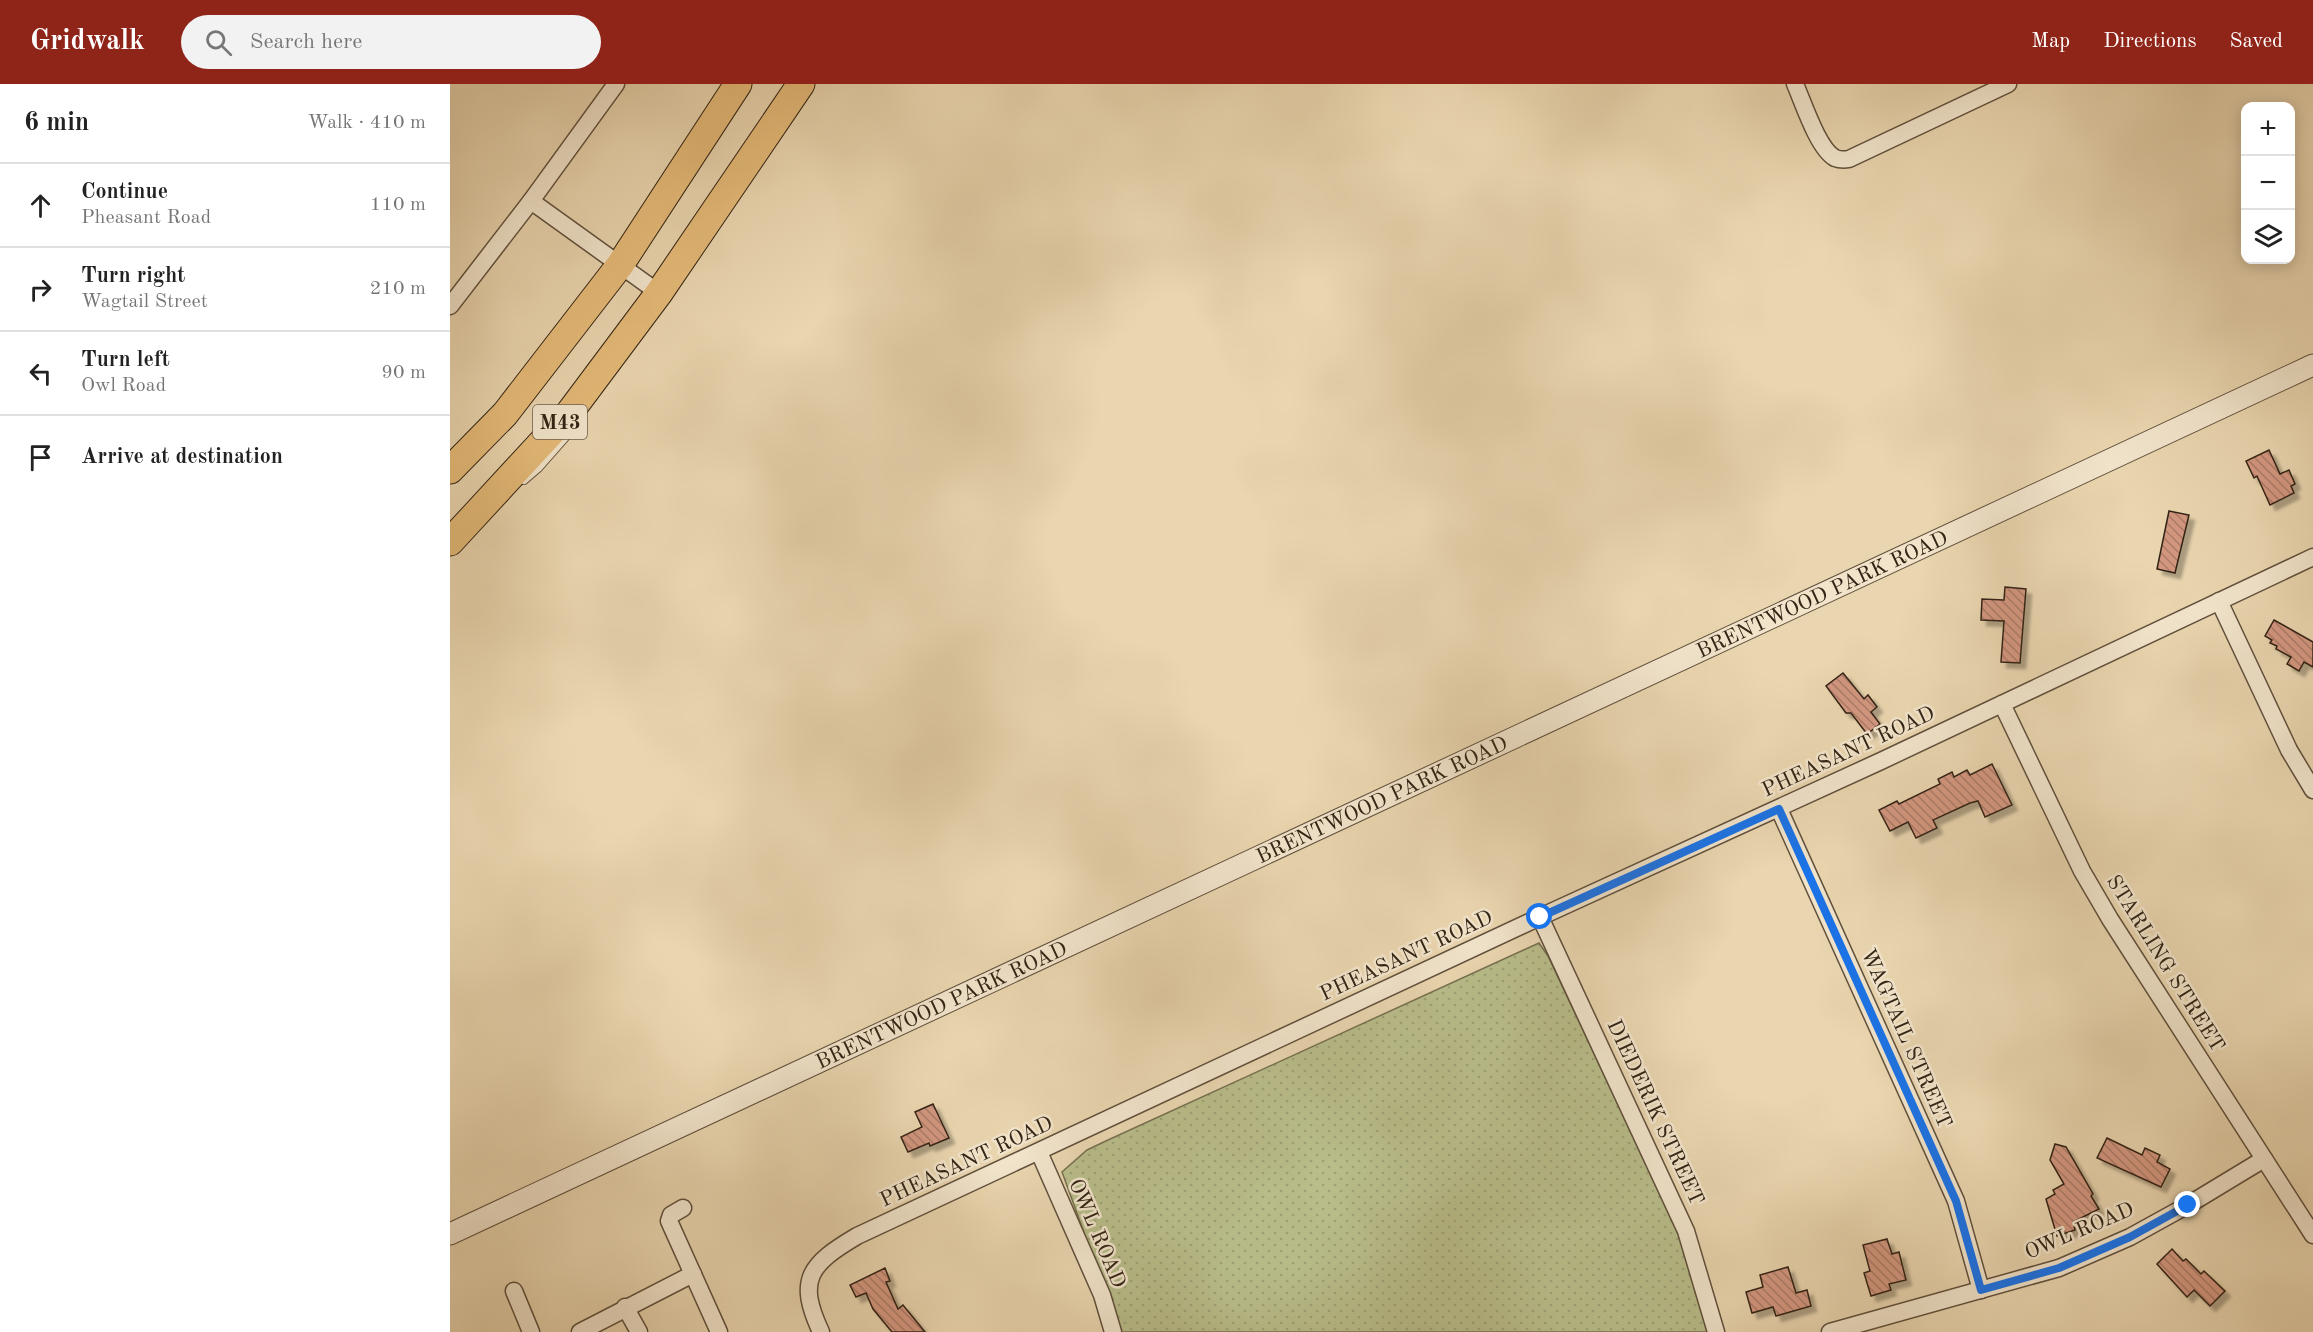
<!DOCTYPE html>
<html lang="en">
<head>
<meta charset="utf-8">
<style>
	:root { --surface:#fff; --page:#f2f2f2; --text:#222; --muted:#767676; --line:#e0e0e0; --accent:#8f2418 }
	body { margin:0; font-family:"Old Standard TT",serif; background:var(--page); color:var(--text) }
	.controls { position:absolute; right:18px; top:18px; display:grid; overflow:hidden; border-radius:12px; box-shadow:0 3px 15px #0003 }
	.controls button { width:54px; height:54px; display:grid; place-items:center; padding:0; border:0; border-bottom:2px solid var(--line); background:var(--surface); color:var(--text); font:30px sans-serif }
	.stop { position:absolute; width:18px; height:18px; margin:-14px; border:4px solid #1a73e8; border-radius:50%; background:#fff }
	.stop.end { background:#1a73e8; border-color:#fff; box-shadow:0 2px 6px #0008 }
	.list { margin:0; padding:0; list-style:none }
	h2 { display:flex; justify-content:space-between; align-items:center; height:78px; margin:0; padding:0 24px; font-size:26px }
	h2 small { font-size:20px; font-weight:400; color:var(--muted) }
	.list li { display:grid; grid-template-columns:39px 1fr auto; gap:18px; align-items:center; box-sizing:border-box; height:84px; padding:0 24px; border-top:2px solid var(--line) }
	.list b { display:block; font-size:22px; white-space:nowrap }
	.list p { margin:0; font-size:20px; white-space:nowrap; color:var(--muted) }
	.list em { font-size:20px; font-style:normal; color:var(--muted) }
	.icon { flex:none; width:33px; height:33px; fill:none; stroke:currentColor; stroke-width:2; stroke-linecap:round; stroke-linejoin:round }
	.map { position:relative; flex:none; width:1863px; height:1248px; overflow:hidden }
	header { display:flex; align-items:center; gap:36px; box-sizing:border-box; height:84px; padding:0 30px; background:var(--accent); color:#fff }
	header strong { font-size:28px }
	nav { display:flex; gap:33px; margin-inline-start:auto; font-size:21px }
	.search { width:420px; height:54px; background:var(--page); display:flex; align-items:center; gap:15px; box-sizing:border-box; padding:0 21px; border-radius:33px; color:var(--muted); font-size:22px }
	main { display:flex }
	aside { flex:1; background:var(--surface) }
	.map>svg:first-child { display:block }
	.park { fill:url(#park-dots); stroke:#767050; stroke-width:1.5 }
	.building { fill:url(#building-back-hatch); stroke:#332415; stroke-width:1.5; filter:url(#shadow) }
	.lines { fill:none; stroke-linecap:round; stroke-linejoin:round }
	.service-casing { stroke:#60503c; stroke-width:10 }
	.minor-casing { stroke:#60503c; stroke-width:19 }
	.tertiary-casing { stroke:#60503c; stroke-width:23 }
	.primary-casing { stroke:#332415; stroke-width:29 }
	.service { stroke:#f1e4cb; stroke-width:8 }
	.minor { stroke:#f1e4cb; stroke-width:16 }
	.tertiary { stroke:#f1e4cb; stroke-width:21 }
	.primary { stroke:#e4ba78; stroke-width:27 }
	.route { stroke:#1a73e8; stroke-width:8 }
	.labels { text-anchor:middle; stroke-width:5; stroke-linejoin:round; paint-order:stroke }
	.shield { fill:#f1e4cb; stroke:#6c5e4c; stroke-width:1.5 }
	.shield-label { font-size:20px; font-weight:bold; fill:#332415 }
	.street-label { font-size:21px; fill:#332415; stroke:#f1e4cb }
</style>
</head>
<body>
<header>
<strong>Gridwalk</strong>
<div class="search"><svg class="icon" aria-label="search" viewBox="0 0 24 24"><circle cx="10" cy="10" r="6"/><path d="M15 15l6 6"/></svg>Search here</div>
<nav><a>Map</a><a>Directions</a><a>Saved</a></nav>
</header>
<main>
<aside>
<h2>6 min<small>Walk · 410 m</small></h2>
<ul class="list">
<li><svg class="icon" aria-label="ahead" viewBox="0 0 24 24"><path d="M12 20V5M6 11l6-6 6 6"/></svg><div><b>Continue</b><p>Pheasant Road</p></div><em>110 m</em></li>
<li><svg class="icon" aria-label="right" viewBox="0 0 24 24"><path d="M7 20v-9h11M14 6l5 5-5 5"/></svg><div><b>Turn right</b><p>Wagtail Street</p></div><em>210 m</em></li>
<li><svg class="icon" aria-label="left" viewBox="0 0 24 24"><path d="M17 20v-9H6M10 6l-5 5 5 5"/></svg><div><b>Turn left</b><p>Owl Road</p></div><em>90 m</em></li>
<li><svg class="icon" aria-label="arrive" viewBox="0 0 24 24"><path d="M6 21V4h12l-3 4 3 4H6"/></svg><div><b>Arrive at destination</b></div></li>
</ul>
</aside>
<div class="map">
<svg width="1863" height="1248" viewBox="0 0 1863 1248">
	<defs>
		<pattern id="park-dots" width="8" height="8" patternUnits="userSpaceOnUse" patternTransform="scale(1.5)"><rect width="8" height="8" fill="#b8bd8a"/><path d="M2 2h.1M6 6h.1" fill="none" stroke="#9fa276" stroke-width="1.8" stroke-linecap="round"/></pattern>
		<pattern id="building-back-hatch" width="6" height="6" patternUnits="userSpaceOnUse" patternTransform="scale(1.5)"><rect width="6" height="6" fill="#d39780"/><path d="M-1 5l2 2M0 0l6 6M5-1l2 2" fill="none" stroke="#ac7b68"/></pattern>
		<filter id="shadow"><feDropShadow dx="5.5" dy="5.5" stdDeviation="1.5" flood-color="#0004"/></filter>
	</defs>
	<rect width="100%" height="100%" fill="#e9d5af"/>
	<filter id="stains"><feTurbulence type="fractalNoise" baseFrequency=".00333" numOctaves="4"/><feColorMatrix values="0 0 0 0 .2 0 0 0 0 .09 0 0 0 0 .02 0 0 0 .5 -.17"/></filter>
	<radialGradient id="worn" r=".72"><stop offset=".6" stop-color="#630" stop-opacity="0"/><stop offset="1" stop-color="#630" stop-opacity=".3"/></radialGradient>
	<polygon class="park" points="1089,859 1098,872 1231,1154 1258,1248 670,1248 612,1088 637,1066 658,1056"/>
	<g class="building">
		<polygon points="1819,366 1830,390 1839,386 1845,400 1841,402 1844,409 1820,421 1807,392 1804,394 1796,377"/>
		<polygon points="1719,427 1739,431 1725,489 1707,485"/>
		<polygon points="1555,503 1576,505 1570,579 1551,578 1554,537 1531,536 1532,515 1554,516"/>
		<polygon points="1824,536 1863,558 1863,583 1854,578 1849,587 1837,580 1841,573 1826,565 1827,562 1820,559 1822,556 1815,552"/>
		<polygon points="1393,589 1414,615 1418,611 1427,623 1421,628 1430,640 1417,650 1401,629 1396,629 1376,602"/>
		<polygon points="1542,680 1562,721 1535,733 1528,717 1520,719 1483,736 1487,744 1466,754 1458,738 1440,747 1429,726 1447,717 1449,720 1490,700 1488,695 1502,688 1504,693 1517,686 1520,691"/>
		<polygon points="483,1020 499,1054 480,1062 479,1059 458,1068 451,1053 472,1043 465,1028"/>
		<polygon points="1657,1054 1692,1071 1695,1064 1710,1071 1707,1078 1720,1085 1711,1103 1647,1074"/>
		<polygon points="1605,1060 1616,1063 1643,1110 1641,1112 1649,1125 1623,1138 1625,1146 1607,1152 1596,1115 1605,1110 1603,1106 1614,1100 1600,1076"/>
		<polygon points="1437,1155 1442,1170 1449,1168 1456,1196 1439,1200 1441,1206 1421,1212 1414,1189 1420,1187 1413,1161"/>
		<polygon points="1722,1165 1733,1177 1736,1175 1751,1190 1754,1187 1775,1207 1760,1222 1744,1206 1737,1213 1707,1180"/>
		<polygon points="1338,1183 1346,1209 1357,1206 1361,1222 1326,1232 1323,1223 1302,1229 1296,1208 1313,1203 1310,1191"/>
		<polygon points="435,1184 440,1197 436,1198 448,1225 453,1221 475,1248 442,1248 423,1225 416,1209 406,1213 400,1201"/>
	</g>
	<g class="lines">
		<defs>
			<polyline id="service" points="74,396 88,384 117,351"/>
			<g id="minor">
				<path d="M1345,0C1353,18 1368,65 1385,74C1390,76 1394,76 1399,75L1558,0"/>
				<polyline points="81,117 209,209"/>
				<polyline points="0,222 81,117 166,0"/>
				<polyline points="1769,517 1839,666 1863,706"/>
				<polyline points="1552,620 1632,787 1660,835 1863,1151"/>
				<polyline points="1329,725 1506,1117 1531,1206"/>
				<polyline points="1090,833 1236,1147 1266,1248"/>
				<polyline points="589,1068 652,1211 663,1248"/>
				<polyline points="233,1124 221,1131 219,1137 269,1248"/>
				<polyline points="64,1207 81,1248"/>
				<polyline points="175,1223 189,1248"/>
				<polyline points="130,1248 243,1190"/>
				<path d="M371,1248C346,1195 360,1180 407,1152L1090,833L1431,677L1863,473"/>
				<polyline points="1380,1248 1609,1184 1680,1153 1738,1121 1814,1075"/>
			</g>
			<g id="tertiary">
				<path id="s1" d="M0,1150L1863,281"/>
			</g>
			<g id="primary">
				<polyline points="0,386 55,330 170,181 288,0"/>
				<polyline points="0,458 120,328 209,209 351,0"/>
			</g>
		</defs>
		<use href="#service" class="service-casing"/>
		<use href="#minor" class="minor-casing"/>
		<use href="#tertiary" class="tertiary-casing"/>
		<use href="#primary" class="primary-casing"/>
		<use href="#service" class="service"/>
		<use href="#minor" class="minor"/>
		<use href="#tertiary" class="tertiary"/>
		<use href="#primary" class="primary"/>
	</g>
	<g class="lines">
		<polyline class="route" points="1090,833 1329,725 1506,1117 1531,1206 1609,1184 1680,1153 1738,1121"/>
	</g>
	<g class="labels">
		<rect class="shield" x="83" y="321" width="54" height="34" rx="4.5"/>
		<g class="shield-label">
			<text x="110" y="345">M43</text>
		</g>
		<g class="street-label">
			<text dy="7" stroke="none"><textPath href="#s1" startOffset="1514">BRENTWOOD PARK ROAD</textPath></text>
			<text transform="translate(1398 667) rotate(-25)" y="7">PHEASANT ROAD</text>
			<text dy="7" stroke="none"><textPath href="#s1" startOffset="1028">BRENTWOOD PARK ROAD</textPath></text>
			<text transform="translate(956 871) rotate(-25)" y="7">PHEASANT ROAD</text>
			<text transform="translate(1716 879) rotate(58)" y="7">STARLING STREET</text>
			<text dy="7" stroke="none"><textPath href="#s1" startOffset="542">BRENTWOOD PARK ROAD</textPath></text>
			<text transform="translate(1457 954) rotate(66)" y="7">WAGTAIL STREET</text>
			<text transform="translate(1206 1028) rotate(65)" y="7">DIEDERIK STREET</text>
			<text transform="translate(516 1077) rotate(-25)" y="7">PHEASANT ROAD</text>
			<text transform="translate(1629 1146) rotate(-23)" y="7">OWL ROAD</text>
			<text transform="translate(648 1149) rotate(67)" y="7">OWL ROAD</text>
		</g>
	</g>
	<rect width="100%" height="100%" filter="url(#stains)"/>
	<rect width="100%" height="100%" fill="url(#worn)"/>
</svg>
<div class="controls">
<button>+</button>
<button>−</button>
<button><svg class="icon" aria-label="layers" viewBox="0 0 24 24"><path d="M12 4l9 5-9 5-9-5zM3 14l9 5 9-5"/></svg></button>
</div>
<div class="stop" style="left:1090px;top:833px"></div>
<div class="stop end" style="left:1738px;top:1121px"></div>
</div>
</main>
</body>
</html>
